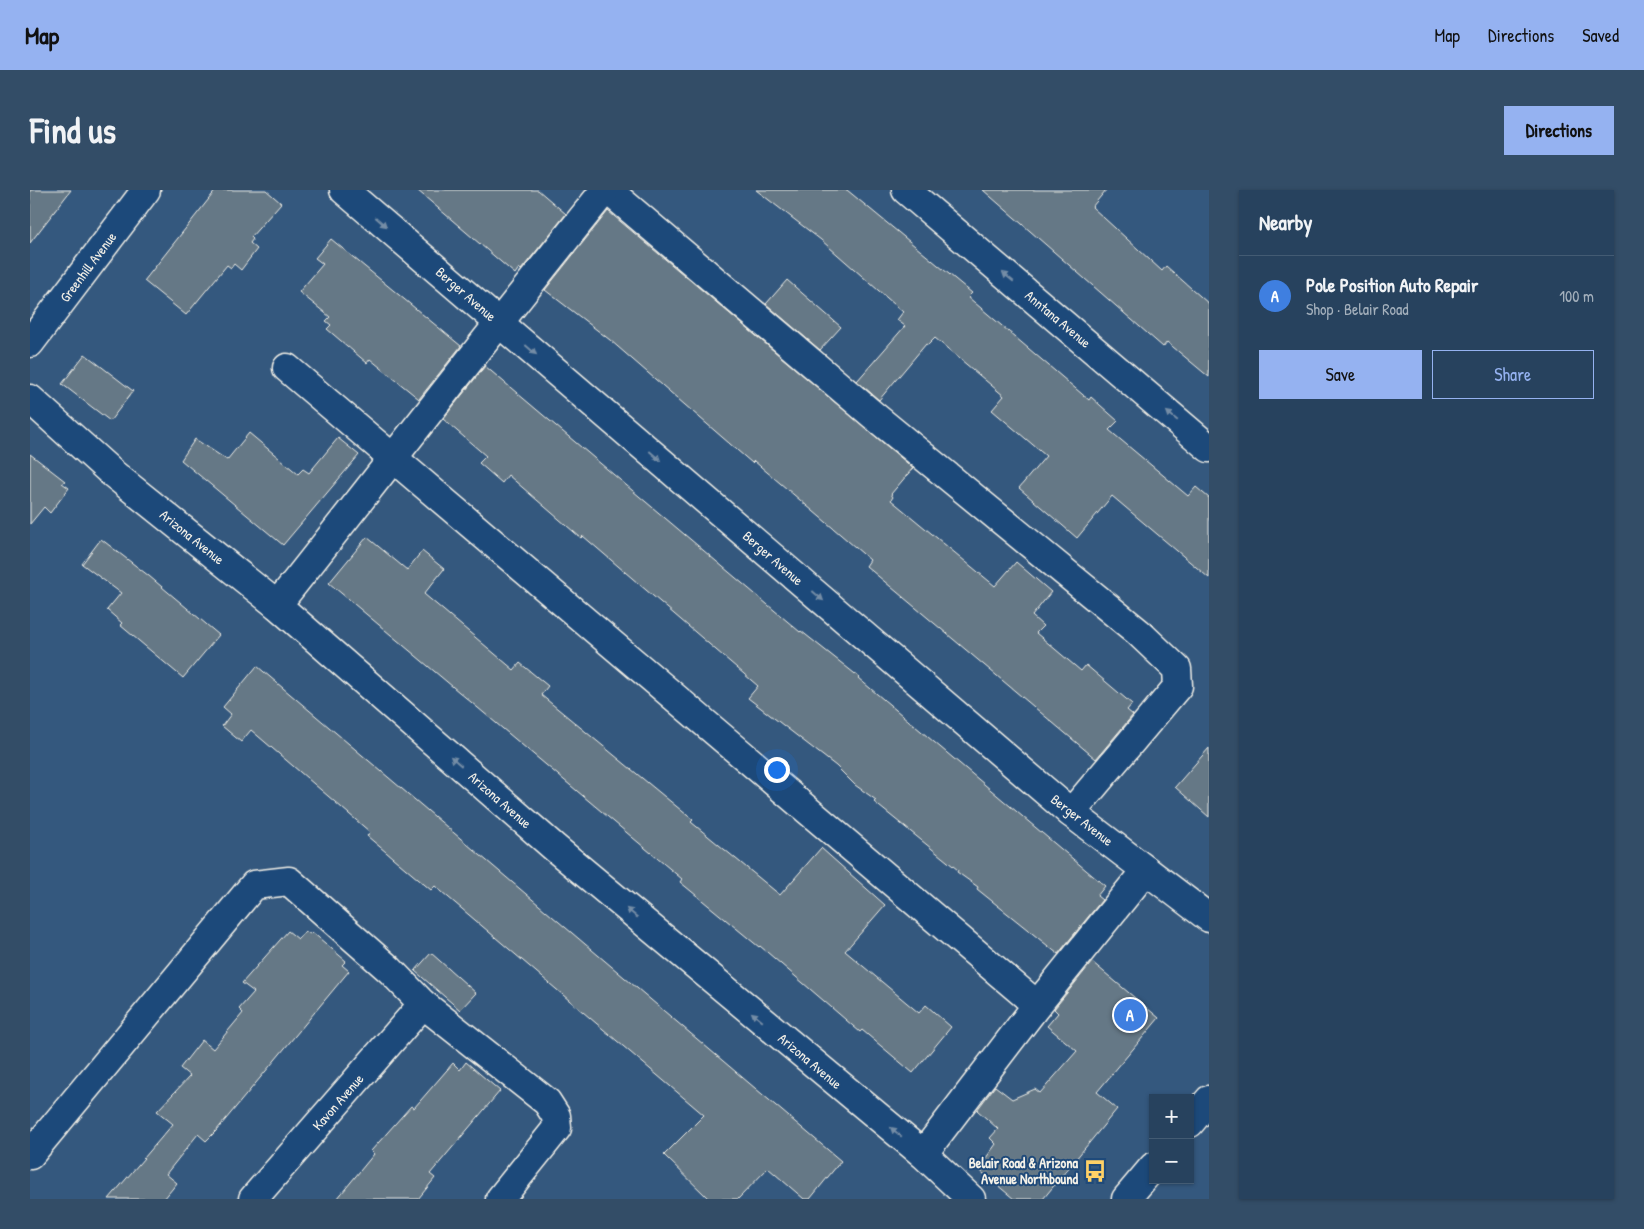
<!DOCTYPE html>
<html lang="en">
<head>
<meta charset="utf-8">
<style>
	:root { --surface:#27425e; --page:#334d67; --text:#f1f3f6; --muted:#a4b0bc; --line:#435b73; --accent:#95b2f1 }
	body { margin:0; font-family:"Patrick Hand",sans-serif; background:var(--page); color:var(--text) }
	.controls { position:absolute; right:15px; bottom:15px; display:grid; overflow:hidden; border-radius:0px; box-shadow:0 1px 4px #0004 }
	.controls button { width:45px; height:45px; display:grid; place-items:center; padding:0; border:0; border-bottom:1px solid var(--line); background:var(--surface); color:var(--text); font:25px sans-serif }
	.you { position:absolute; left:746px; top:579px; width:18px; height:18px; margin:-12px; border:4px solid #fff; border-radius:50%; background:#1a73e8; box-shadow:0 0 0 8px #1a73e833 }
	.badge { display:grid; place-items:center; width:32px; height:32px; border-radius:50%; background:var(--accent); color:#fff; font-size:16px; font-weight:700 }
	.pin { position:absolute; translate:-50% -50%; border:2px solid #fff; box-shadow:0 1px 5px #0006 }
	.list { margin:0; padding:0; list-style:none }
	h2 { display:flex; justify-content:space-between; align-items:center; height:65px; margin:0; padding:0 20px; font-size:21px }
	h2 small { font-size:16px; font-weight:400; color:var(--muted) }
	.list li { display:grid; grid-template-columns:32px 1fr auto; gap:15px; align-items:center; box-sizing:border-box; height:80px; padding:0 20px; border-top:1px solid var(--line) }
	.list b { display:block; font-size:19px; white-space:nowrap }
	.list p { margin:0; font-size:16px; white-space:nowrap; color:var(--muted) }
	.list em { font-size:16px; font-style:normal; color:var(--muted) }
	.actions { display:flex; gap:10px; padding:15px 20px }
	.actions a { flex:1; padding:11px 0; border:1px solid var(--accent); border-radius:0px; text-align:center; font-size:18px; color:var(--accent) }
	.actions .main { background:var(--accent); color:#111 }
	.map { position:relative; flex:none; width:1179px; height:1009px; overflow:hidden; border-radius:0px }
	header { display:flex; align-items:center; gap:30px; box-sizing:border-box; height:70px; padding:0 25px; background:var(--accent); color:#111 }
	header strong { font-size:24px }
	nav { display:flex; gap:28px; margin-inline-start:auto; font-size:18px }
	.intro { display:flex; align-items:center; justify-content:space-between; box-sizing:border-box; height:120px; padding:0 30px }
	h1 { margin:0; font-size:35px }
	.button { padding:12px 22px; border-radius:0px; background:var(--accent); color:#111; font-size:18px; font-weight:700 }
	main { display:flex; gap:30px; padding:0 30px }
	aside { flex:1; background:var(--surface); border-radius:0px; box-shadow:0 1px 4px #0004 }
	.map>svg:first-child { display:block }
	.building { fill:#657886; stroke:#f4f1e8 }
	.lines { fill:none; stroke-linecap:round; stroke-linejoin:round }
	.minor-casing { stroke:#f4f1e8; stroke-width:31 }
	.major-casing { stroke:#f4f1e8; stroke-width:31 }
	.minor { stroke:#1f4a7a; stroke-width:28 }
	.major { stroke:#1f4a7a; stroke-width:28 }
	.oneway { fill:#748da6 }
	.labels { text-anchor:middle; stroke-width:4; stroke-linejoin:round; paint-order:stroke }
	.street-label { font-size:14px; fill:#f4f1e8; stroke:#1f4a7a }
	.poi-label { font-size:14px; font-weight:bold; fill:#f4f1e8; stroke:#1f4a7a; text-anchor:end }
</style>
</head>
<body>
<header>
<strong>Map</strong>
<nav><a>Map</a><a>Directions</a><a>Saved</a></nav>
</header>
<div class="intro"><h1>Find us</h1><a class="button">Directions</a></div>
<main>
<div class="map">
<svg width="1179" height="1009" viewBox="0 0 1179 1009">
	<rect width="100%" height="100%" fill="#34587e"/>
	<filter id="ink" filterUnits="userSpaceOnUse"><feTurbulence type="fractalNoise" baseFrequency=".02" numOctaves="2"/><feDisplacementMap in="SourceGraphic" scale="10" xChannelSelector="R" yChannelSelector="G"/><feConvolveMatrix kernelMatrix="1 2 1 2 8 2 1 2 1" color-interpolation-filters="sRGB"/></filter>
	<g filter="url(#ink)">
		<g class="building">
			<polygon points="0,0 41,0 0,53"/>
			<polygon points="186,0 236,0 251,13 221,47 223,49 220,53 227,59 211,80 204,74 201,78 197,75 156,125 114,91"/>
			<polygon points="387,0 508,0 536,24 491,80 489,78 485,84"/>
			<polygon points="726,0 817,0 942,103 938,107 1059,210 1061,207 1088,231 1079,240 1158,306 1166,297 1179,308 1179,388 1082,306 1047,348 989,298 1016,266 962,220 974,206 905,148 898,155 896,154 849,210 827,191 875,136 867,130 873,122 791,50"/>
			<polygon points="953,0 1076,0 1062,17 1132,81 1136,76 1179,114 1179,187 1137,152 1133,157"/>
			<polygon points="578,21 883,278 861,304 863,307 861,310 965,396 986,372 1021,402 1002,426 1013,436 1006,443 1051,481 1056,475 1102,514 1097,520 1103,525 1066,569 836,376 840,370 803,338 724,271 722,273 580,150 515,100"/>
			<polygon points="301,49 431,156 389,209 340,169 337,173 297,139 301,135 296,131 300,127 269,102 293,74 285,68"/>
			<polygon points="757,90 811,137 790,160 736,114"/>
			<polygon points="55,164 103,201 80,231 32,194"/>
			<polygon points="455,176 770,442 771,441 829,487 828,488 1075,696 1067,706 1072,710 1028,764 947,699 948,697 927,682 928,680 844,612 846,610 825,595 806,576 718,508 728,496 553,346 551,348 478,285 472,293 449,273 456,266 413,229"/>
			<polygon points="219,243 268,284 273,279 279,283 308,248 329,265 253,355 151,270 165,249 197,270"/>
			<polygon points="0,264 35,291 32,293 39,298 20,323 14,317 0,334"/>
			<polygon points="337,347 377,380 392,361 414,379 394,404 484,480 490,473 518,496 511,505 663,630 661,632 750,705 791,658 855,715 815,761 889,823 896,815 921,837 883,883 832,840 830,842 730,756 729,757 650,692 652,689 299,393"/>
			<polygon points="71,349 119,386 189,445 153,488 90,435 92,433 77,420 91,403 52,374"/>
			<polygon points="227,476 811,971 780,1009 774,1009 738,978 708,1009 679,1009 634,965 674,925 405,696 401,700 337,646 340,642 221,540 211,552 192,536 201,524 193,517"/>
			<polygon points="1179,558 1179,627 1145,597"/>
			<polygon points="258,741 268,749 275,741 280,744 282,742 316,771 312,775 319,781 186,941 176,951 168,944 136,984 147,993 134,1009 79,1009 143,934 127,921 160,886 150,878 172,850 183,859 213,823 209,819 224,802 212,793"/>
			<polygon points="401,763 446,803 430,820 385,781"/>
			<polygon points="1062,772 1129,828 1067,902 1087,919 1013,1009 984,1009 948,979 966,954 960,948 968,939 947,920 965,896 982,909 1005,899 1010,903 1047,861 1017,836 1028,823 1024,819"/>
			<polygon points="436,872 470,901 400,984 405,988 388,1009 307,1009 344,964 341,961 381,916 384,918 423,873 430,880"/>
		</g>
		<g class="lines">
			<defs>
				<g id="minor">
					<polyline points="314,0 1041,623 1179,728"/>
					<polyline points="578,0 843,225 1108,442 1147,479 1148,496 1041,623"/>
					<polyline points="876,0 1179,258"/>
					<polyline points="0,153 116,0"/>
					<polyline points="257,178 1007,815"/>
					<polyline points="0,209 81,282 247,415 525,658 893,964 941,1009"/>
					<path d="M247,415C357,277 464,137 575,0"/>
					<polyline points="893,964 1007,815 1116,680"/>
					<polyline points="0,965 224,695 259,691 360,780 393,814 517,912 526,926 527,938 470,1009"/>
					<polyline points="223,1009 393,814"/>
				</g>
				<g id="major">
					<polyline points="1160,933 1179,910"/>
					<polyline points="1096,1009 1123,977"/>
				</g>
			</defs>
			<use href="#minor" class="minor-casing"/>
			<use href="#major" class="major-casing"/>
			<use href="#minor" class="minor"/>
			<use href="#major" class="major"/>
		</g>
		<defs><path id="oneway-solid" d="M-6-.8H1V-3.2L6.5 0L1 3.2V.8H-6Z" transform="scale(1.25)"/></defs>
		<g class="oneway">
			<use href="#oneway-solid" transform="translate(351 32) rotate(41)"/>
			<use href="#oneway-solid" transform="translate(978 87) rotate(-140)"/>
			<use href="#oneway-solid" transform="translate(501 160) rotate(41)"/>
			<use href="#oneway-solid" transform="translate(1142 226) rotate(-140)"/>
			<use href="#oneway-solid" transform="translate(625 266) rotate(41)"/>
			<use href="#oneway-solid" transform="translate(788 406) rotate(41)"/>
			<use href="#oneway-solid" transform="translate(426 571) rotate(-139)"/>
			<use href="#oneway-solid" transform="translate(602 723) rotate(-140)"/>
			<use href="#oneway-solid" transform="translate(727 827) rotate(-140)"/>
			<use href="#oneway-solid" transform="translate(866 942) rotate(-140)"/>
		</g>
	</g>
	<defs>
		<symbol id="bus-bare" viewBox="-9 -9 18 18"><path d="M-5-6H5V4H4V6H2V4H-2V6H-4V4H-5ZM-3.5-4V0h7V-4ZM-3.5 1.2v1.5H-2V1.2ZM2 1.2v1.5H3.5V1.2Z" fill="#ffd166" stroke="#1f4a7a" stroke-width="2.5" paint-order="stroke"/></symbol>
	</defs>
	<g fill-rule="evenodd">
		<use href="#bus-bare" x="1049" y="965" width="32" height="32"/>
	</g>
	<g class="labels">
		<g class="street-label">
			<text transform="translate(58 77) rotate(-53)" y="5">Greenhill Avenue</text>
			<text transform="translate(436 104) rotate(41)" y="5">Berger Avenue</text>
			<text transform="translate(1028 129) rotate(40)" y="5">Anntana Avenue</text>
			<text transform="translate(162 347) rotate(39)" y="5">Arizona Avenue</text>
			<text transform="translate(743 368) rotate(41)" y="5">Berger Avenue</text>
			<text transform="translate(470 610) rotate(41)" y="5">Arizona Avenue</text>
			<text transform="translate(1052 630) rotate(38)" y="5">Berger Avenue</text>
			<text transform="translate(780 871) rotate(40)" y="5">Arizona Avenue</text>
			<text transform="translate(308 912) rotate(-49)" y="5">Kavon Avenue</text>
		</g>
		<g class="poi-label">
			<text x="1048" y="978">Belair Road &amp; Arizona<tspan x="1048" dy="16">Avenue Northbound</tspan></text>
		</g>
	</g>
</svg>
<div class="controls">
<button>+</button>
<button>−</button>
</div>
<div class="you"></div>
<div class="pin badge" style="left:1100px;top:825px;background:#3f7fe0">A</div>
</div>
<aside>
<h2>Nearby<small></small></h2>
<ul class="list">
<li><span class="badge" style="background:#3f7fe0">A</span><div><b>Pole Position Auto Repair</b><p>Shop · Belair Road</p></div><em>100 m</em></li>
</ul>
<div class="actions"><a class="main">Save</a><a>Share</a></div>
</aside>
</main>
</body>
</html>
